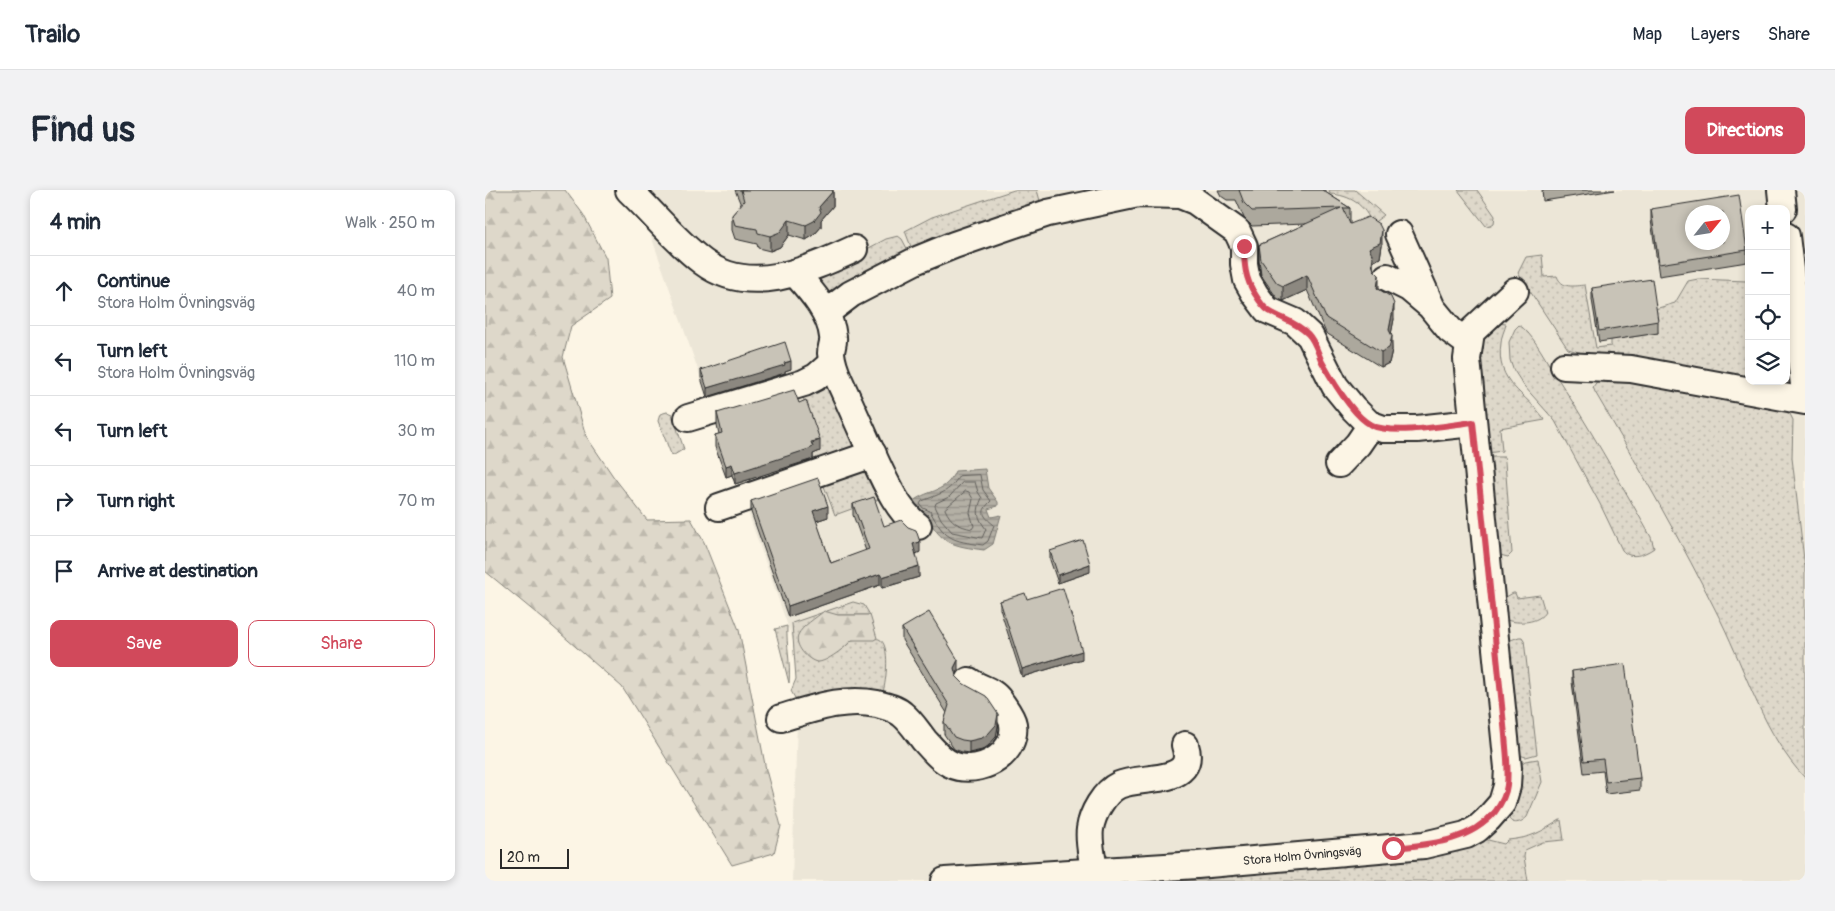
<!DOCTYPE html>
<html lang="en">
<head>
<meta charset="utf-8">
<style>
	:root { --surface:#fff; --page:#f2f2f3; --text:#1f2937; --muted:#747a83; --line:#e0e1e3; --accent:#d1495b }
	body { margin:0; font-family:Pangolin,sans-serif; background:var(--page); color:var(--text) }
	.controls { position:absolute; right:15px; top:15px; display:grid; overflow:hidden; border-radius:10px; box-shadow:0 2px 8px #0003 }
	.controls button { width:45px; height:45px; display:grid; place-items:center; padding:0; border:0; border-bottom:1px solid var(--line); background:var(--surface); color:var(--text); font:25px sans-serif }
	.compass { position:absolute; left:1200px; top:15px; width:45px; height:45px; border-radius:50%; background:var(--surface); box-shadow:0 2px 8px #0003; rotate:60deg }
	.scale { position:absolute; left:15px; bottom:12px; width:69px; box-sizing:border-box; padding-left:5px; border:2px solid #2b2b2b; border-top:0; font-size:14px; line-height:18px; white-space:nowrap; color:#2b2b2b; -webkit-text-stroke:4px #fcf5e5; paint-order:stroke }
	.stop { position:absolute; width:15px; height:15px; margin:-11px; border:4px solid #d1495b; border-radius:50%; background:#fff }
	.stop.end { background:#d1495b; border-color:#fff; box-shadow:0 1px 5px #0008 }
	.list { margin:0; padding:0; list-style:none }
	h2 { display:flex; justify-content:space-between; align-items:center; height:65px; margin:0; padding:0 20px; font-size:21px }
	h2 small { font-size:16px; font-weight:400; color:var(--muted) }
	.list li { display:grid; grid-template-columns:32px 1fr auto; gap:15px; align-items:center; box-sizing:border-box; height:70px; padding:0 20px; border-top:1px solid var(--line) }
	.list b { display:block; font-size:19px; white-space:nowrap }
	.list p { margin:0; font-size:16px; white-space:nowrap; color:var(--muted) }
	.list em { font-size:16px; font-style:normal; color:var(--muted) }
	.actions { display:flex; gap:10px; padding:15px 20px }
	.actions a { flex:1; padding:11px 0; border:1px solid var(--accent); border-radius:10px; text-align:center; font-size:18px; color:var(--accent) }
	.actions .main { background:var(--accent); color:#fff }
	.icon { flex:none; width:28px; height:28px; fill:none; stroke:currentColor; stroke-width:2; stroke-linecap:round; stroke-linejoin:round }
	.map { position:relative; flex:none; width:1320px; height:691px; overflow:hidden; border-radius:10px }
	header { display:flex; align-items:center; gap:30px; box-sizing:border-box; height:70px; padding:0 25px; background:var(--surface); border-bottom:1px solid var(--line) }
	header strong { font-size:24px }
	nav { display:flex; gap:28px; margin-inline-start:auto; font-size:18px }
	.intro { display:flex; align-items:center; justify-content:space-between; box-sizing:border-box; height:120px; padding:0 30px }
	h1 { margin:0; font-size:35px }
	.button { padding:12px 22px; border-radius:10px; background:var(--accent); color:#fff; font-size:18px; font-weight:700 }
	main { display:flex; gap:30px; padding:0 30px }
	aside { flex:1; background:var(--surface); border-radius:10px; box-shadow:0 2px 8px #0003 }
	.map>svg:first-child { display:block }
	.built { fill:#ece6d7; fill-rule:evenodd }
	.grass { fill:url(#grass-dots); stroke:#84827a }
	.forest { fill:url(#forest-firs); stroke:#84827a }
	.water { fill:url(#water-rules); stroke:#7d7b74 }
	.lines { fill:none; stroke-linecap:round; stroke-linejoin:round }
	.shore { stroke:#62605c; stroke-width:1 }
	.minor-casing { stroke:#2b2b2b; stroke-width:30 }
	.minor { stroke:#fcf5e5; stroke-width:26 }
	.wall { fill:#aca89d; stroke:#2b2b2b }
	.shaded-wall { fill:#8c8880; stroke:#2b2b2b }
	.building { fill:#c8c3b7; stroke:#2b2b2b; fill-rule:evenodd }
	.route { stroke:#d1495b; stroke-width:6 }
	.labels { text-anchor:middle; stroke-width:5; stroke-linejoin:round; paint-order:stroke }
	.street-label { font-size:12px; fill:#2b2b2b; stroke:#fcf5e5 }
</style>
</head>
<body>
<header>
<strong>Trailo</strong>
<nav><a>Map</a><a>Layers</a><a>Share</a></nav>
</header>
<div class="intro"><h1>Find us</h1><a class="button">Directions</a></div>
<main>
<aside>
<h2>4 min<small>Walk · 250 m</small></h2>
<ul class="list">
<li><svg class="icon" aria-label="ahead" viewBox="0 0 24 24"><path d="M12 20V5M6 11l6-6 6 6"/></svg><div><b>Continue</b><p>Stora Holm Övningsväg</p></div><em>40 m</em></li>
<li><svg class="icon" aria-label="left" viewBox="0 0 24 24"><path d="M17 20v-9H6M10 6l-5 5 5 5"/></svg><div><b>Turn left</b><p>Stora Holm Övningsväg</p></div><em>110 m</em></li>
<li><svg class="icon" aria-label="left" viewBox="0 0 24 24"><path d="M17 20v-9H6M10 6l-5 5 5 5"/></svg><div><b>Turn left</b></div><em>30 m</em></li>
<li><svg class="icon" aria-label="right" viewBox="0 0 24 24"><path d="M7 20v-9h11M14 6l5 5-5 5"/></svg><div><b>Turn right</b></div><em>70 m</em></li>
<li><svg class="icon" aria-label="arrive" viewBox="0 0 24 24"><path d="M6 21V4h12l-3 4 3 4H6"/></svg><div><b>Arrive at destination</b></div></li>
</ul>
<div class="actions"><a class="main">Save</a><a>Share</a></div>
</aside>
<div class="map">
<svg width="1320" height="691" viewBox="0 0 1320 691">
	<defs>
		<pattern id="grass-dots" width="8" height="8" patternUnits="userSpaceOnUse" patternTransform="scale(1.25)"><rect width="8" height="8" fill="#ded8ca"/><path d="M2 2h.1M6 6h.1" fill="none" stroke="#bfbaae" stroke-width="1.8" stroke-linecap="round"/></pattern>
		<pattern id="forest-firs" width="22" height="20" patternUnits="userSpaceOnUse" patternTransform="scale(1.25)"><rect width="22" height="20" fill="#ded8ca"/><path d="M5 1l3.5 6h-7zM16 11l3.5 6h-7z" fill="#bfbaae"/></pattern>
		<pattern id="water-rules" width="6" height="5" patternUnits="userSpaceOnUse" patternTransform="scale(1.25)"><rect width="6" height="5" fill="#b4b0a5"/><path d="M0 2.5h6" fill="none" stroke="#938f87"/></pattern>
	</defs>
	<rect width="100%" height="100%" fill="#fcf5e5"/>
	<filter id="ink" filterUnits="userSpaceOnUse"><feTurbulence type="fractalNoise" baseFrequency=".02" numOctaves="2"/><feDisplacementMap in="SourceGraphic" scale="10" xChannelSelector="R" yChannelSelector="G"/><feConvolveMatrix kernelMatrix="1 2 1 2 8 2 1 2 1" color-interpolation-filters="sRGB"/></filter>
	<g filter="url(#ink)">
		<path class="built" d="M150,0H1320V691H307L314,468ZM1264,19H1301V191H1264ZM1208,22H1238V52H1208Z"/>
		<g class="grass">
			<polygon points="529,0 552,0 557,18 428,62 420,41 447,27"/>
			<path d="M844,0H870L899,25L887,34C880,15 865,5 845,4Z"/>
			<polygon points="973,0 992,0 1010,26 1009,33 1006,35 1001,36"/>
			<polygon points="413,46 417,49 426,66 348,109 327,88 401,49"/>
			<path d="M1057,65L1059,87L1072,86C1077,99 1088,96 1100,95L1111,158L1126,156V150L1173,143L1170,119L1190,113L1203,91L1213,89L1261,91L1264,89V191H1300L1286,195L1266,193L1097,163L1083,159L1033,83L1041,67Z"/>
			<path d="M1013,133L1021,134C1020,140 1016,146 1016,153C1010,194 1041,202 1060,230L1015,238L1017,261L1002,263C999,237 986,168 999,147C1002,142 1009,137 1013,133Z"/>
			<path d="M1034,135C1046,142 1059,166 1066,178C1102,233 1134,290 1166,347L1169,358C1159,365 1145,370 1137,360L1115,314L1070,231L1039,196L1028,179L1025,170L1024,152L1030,139Z"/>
			<polygon points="342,185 373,257 302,287 299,278 321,222 318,205"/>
			<path d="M1119,187L1295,217L1305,224L1308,230L1307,268L1320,378V588C1279,545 1262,484 1236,431C1197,353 1154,277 1110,202L1108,197L1113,190Z"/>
			<polygon points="182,222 187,224 199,259 189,265 186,264 173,231 175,224"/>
			<polygon points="1007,267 1019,267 1020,272 1027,363 1023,367 1015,365 1003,268"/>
			<polygon points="382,279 396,305 394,309 350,325 337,291"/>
			<path d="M1028,403H1030L1032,408L1055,405L1060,422C1054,433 1033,434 1022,430L1019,427L1018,412L1021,407Z"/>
			<path d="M368,412L379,415L385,425H353L344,424L316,460L326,469L332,472C345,466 359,460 367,450C372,449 392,448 394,449C406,454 401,492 398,502L315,509L310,508L306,501L311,489L307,433Z"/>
			<path d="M302,436C301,455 306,474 304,493L290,439Z"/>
			<polygon points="1034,447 1037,447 1039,450 1052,564 1041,567 1034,565 1023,451"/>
			<path d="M1053,569L1057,592L1042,627C1036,633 1027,636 1023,627L1028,614L1033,576L1040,571Z"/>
			<path d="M1075,630H1076L1079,650L1058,652L1040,660L1039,667L1043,691H630L999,649L1019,654L1023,650C1046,648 1056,642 1075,630Z"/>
		</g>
		<g class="forest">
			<polygon points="0,0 80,0 98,24 121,68 125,109 86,136 78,167 101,246 128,286 162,330 206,329 219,352 254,440 281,580 296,636 289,663 247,675 137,497 68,437 0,381"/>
			<path d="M339,421L353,425H385L392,448L389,450H367C362,456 341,473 332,472C322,470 309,455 313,445C317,436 331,428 339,421Z"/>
		</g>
		<path class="water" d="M500,279L503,298L513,312V316L503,319L506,327L516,325L508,354L499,360C469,356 454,354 442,324L436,326L428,311C445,299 461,303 470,281Z"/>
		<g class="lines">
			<g class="shore">
				<path d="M495,285L498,300L506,311C495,322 497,325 509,335L503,351L498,355C466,351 460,349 445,321L438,318L435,314L437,311C454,304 464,303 474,286Z"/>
				<path d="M478,292H490L493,302L497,308C491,321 492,327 501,339L497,348L467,342L456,329L450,316L451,313L464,307Z"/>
				<path d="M481,301L484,302L488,309L485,323L489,336L487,339C474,336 466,333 460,319Z"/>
			</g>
			<defs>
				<g id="minor">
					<path d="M144,0C168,23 191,52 218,72C265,107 323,80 369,59"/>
					<polyline points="1296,0 1298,19"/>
					<polyline points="914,44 947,118 965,140 984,154"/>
					<polyline points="1301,46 1320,203"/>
					<path d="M310,83C326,101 346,123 348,147C349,152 346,158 346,163C347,173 350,181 354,190C364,212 374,234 384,257C396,282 410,319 433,336"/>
					<polyline points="902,87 924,98 943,114"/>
					<polyline points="341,123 366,104 432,70 469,55 527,35 563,23 653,4 695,5 710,11 752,41 759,56 759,74 762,90 770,104 782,120 810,132 825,146 850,196 868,218 884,234 898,239 932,239 988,233"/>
					<polyline points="1079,176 1146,179 1320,211"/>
					<polyline points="203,228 319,193 331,187 347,173"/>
					<polyline points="854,274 873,254 886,235"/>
					<polyline points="234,317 388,264"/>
					<path d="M296,528C328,519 358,507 392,514C400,516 410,518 417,524C426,531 432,541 439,550C449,561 459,574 474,577C500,582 532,563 528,534C527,527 519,517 515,511C507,499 494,499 484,491"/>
					<path d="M609,682C608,668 603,653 605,639C607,624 619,602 634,595C657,585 713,596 700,555"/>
					<path id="s1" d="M460,691L712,675L939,655L981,645L992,639L1003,629L1017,613L1022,596L1023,578L982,169L986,142L1030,101"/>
				</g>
			</defs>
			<use href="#minor" class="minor-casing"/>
			<use href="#minor" class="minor"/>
		</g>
		<g class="wall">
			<polygon points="250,0 348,0 348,16 336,30 336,37 329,45 321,50 304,45 295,57 285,61 273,58 272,54 250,49 247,40 247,25 256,15"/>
			<polygon points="733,0 840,0 840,2 865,18 865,34 897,55 895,68 888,71 888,77 894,100 909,129 906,144 907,160 904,173 896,177 841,143 822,100 798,111 792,108 776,85 774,70 774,55 821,34 767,36 759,28 751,10 742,10 736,6"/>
			<polygon points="1057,0 1130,0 1058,11"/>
			<polygon points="1166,19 1262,60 1262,72 1174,86 1166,30"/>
			<polygon points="1107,98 1173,131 1173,143 1114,152 1107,110"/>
			<polygon points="306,179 300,181 300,183 222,207 216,188 216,180"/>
			<polygon points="232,223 335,261 328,264 328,269 324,270 250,294 247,285 241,287 230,257 230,245 234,244 232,235"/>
			<polygon points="266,311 343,327 331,331 346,373 381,361 368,325 368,314 435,362 431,364 434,387 397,398 395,395 303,427 266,322"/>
			<polygon points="565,361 605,382 573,393 565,370"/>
			<polygon points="542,409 597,469 537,487 515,419 515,411"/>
			<polygon points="417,438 473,481 471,486 513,536 511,547 503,556 497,560 484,563 477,562 469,559 459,544 459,532 462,523 417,450"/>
			<polygon points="1087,481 1155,588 1155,600 1121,604 1118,581 1099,583 1087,492"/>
		</g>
		<g class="shaded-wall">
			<polygon points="348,1 348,16 336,30 336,37 329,45 321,50 321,35 334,17"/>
			<polygon points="304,30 304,45 295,57 285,61 285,46"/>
			<polygon points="897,40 897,55 895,68 888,71 888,82 884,58"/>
			<polygon points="822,85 822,100 798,111 798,96"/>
			<polygon points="894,85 894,100 892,98"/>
			<polygon points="909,114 909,129 904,155 904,140"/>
			<polygon points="907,146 907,160 904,173 896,177 896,162"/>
			<polygon points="306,171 306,179 300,181 300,183 222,207 222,198"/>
			<polygon points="335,250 335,261 328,264 328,269 250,294 250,283"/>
			<polygon points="247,274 247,285 241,287 241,276"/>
			<polygon points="343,316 343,327 328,332 328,321"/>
			<polygon points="435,352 435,362 428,365 428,354"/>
			<polygon points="605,374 605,382 573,393 573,385"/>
			<polygon points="434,376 434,387 397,398 397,387"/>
			<polygon points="395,384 395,395 303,427 303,416"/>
			<polygon points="597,461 597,469 537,487 537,479"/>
			<polygon points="473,470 473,481 469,489 469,478"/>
			<polygon points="513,524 513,536 511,547 503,556 497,560 484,563 484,551"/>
		</g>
		<g class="building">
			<polygon points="256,0 348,0 348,1 334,17 336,22 329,31 321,35 304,30 295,42 285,46 273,43 272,39 250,35 247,25 259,11"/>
			<polygon points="754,0 837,0 865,18 858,18 865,34 883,27 894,34 897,40 895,53 884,58 888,67 887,74 889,80 894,85 892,98 906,107 909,114 904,140 907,146 904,158 896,162 841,128 822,85 798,96 792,93 776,70 774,55 856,18 767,21 759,13"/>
			<path d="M1254,5L1262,60L1174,74L1166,19ZM1208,22H1238V52H1208Z"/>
			<polygon points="1167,89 1173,131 1114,141 1107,98"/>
			<polygon points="300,152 306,171 299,173 300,175 222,198 216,180"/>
			<polygon points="309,200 314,213 321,210 335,250 326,252 328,257 324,259 250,283 247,274 241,276 230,245 237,243 232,223"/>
			<polygon points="333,288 343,316 328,321 346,373 384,359 368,314 389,307 399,336 416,330 423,337 431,340 435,352 428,354 434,376 397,387 395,384 303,416 266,311"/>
			<polygon points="598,350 605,374 573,385 565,361"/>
			<polygon points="578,398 597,461 537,479 515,411 540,403 542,409"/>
			<polygon points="444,422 473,470 469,478 471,486 479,494 501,506 513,524 511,535 503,544 497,548 484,551 477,550 469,547 459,532 464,515 417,438"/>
			<polygon points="1140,474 1155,588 1121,592 1118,569 1099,571 1087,481"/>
		</g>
	</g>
	<g class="lines" filter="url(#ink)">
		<path class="route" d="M759,56C759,73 760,89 770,104C773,109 779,118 784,121C799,130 811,132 823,144C830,151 833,163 837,172C847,190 867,225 886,235C908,246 963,235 988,232L1020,545C1021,561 1024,579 1022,595C1021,605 1016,614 1010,622C984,652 946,654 908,658"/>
	</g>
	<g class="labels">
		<g class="street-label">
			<text dy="4" stroke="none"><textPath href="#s1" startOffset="358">Stora Holm Övningsväg</textPath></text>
		</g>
	</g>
</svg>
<div class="controls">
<button>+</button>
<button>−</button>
<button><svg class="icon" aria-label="locate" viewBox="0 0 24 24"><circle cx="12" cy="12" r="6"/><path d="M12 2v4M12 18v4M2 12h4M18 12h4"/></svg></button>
<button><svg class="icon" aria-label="layers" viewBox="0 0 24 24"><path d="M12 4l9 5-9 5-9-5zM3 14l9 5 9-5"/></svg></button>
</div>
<svg class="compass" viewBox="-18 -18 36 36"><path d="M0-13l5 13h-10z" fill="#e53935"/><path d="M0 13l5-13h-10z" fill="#747a83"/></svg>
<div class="scale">20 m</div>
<div class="stop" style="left:908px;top:658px"></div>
<div class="stop end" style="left:759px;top:56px"></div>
</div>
</main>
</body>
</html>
